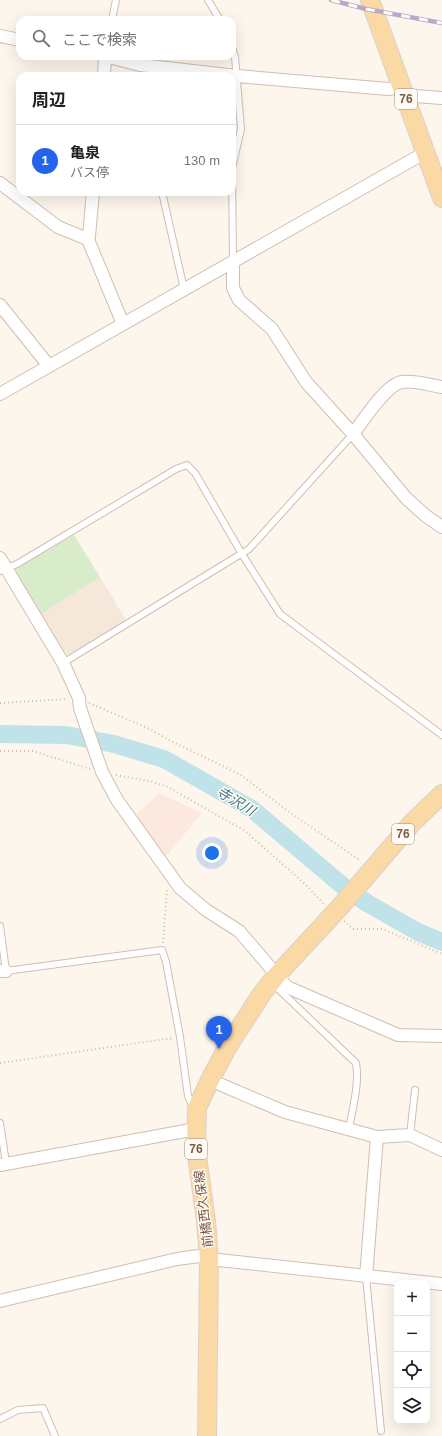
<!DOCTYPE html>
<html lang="ja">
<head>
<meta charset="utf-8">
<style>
	:root { --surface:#fff; --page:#f6f6f6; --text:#202124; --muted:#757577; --line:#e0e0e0; --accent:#2563eb }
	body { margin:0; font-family:Arial,"Noto Sans JP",sans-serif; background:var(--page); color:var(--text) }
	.controls { position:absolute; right:12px; bottom:12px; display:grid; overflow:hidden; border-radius:8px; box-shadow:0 4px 16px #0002 }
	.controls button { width:36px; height:36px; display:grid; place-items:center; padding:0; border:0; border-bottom:1px solid var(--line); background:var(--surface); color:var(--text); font:20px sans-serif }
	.you { position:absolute; left:212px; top:853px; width:14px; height:14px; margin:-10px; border:3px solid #fff; border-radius:50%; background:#1a73e8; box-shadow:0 0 0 6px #1a73e833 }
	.badge { display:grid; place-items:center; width:26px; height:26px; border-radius:50%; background:var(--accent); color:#fff; font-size:13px; font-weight:700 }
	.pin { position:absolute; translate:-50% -33px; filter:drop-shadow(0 1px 2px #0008) }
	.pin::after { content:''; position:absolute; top:21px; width:14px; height:12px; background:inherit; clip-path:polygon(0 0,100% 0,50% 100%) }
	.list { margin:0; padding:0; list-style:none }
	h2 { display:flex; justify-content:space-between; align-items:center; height:52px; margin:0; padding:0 16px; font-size:17px }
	h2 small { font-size:13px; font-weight:400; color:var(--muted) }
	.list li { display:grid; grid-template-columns:26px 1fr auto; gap:12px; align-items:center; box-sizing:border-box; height:72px; padding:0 16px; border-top:1px solid var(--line) }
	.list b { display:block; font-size:15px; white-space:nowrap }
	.list p { margin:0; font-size:13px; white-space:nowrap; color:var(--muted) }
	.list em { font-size:13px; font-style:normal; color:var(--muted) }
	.icon { flex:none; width:22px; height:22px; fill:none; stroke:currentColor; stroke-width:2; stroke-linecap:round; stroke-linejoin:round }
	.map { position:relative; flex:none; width:442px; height:1436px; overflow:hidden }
	.search { position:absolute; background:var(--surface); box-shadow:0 4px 16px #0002; left:16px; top:16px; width:220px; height:44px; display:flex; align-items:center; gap:10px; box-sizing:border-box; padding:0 14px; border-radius:12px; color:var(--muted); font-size:15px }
	.panel { position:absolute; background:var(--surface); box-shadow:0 4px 16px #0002; left:16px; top:72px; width:220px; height:124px; border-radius:12px }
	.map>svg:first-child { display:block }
	.residential { fill:#f5e8da }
	.commercial { fill:#fde8e0 }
	.green { fill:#d8ecc9 }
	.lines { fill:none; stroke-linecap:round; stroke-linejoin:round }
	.river { stroke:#bfe3e8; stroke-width:18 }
	.lane-casing { stroke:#d1beb0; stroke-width:8 }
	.street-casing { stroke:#d1beb0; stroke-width:14 }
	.primary-casing { stroke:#dad1cd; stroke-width:20 }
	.path { stroke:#d9b8a5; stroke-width:2; stroke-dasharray:1 3; stroke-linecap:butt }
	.lane { stroke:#fff; stroke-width:6 }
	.street { stroke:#fff; stroke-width:12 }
	.primary { stroke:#fbd9a5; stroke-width:18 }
	.rail-casing { stroke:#b9a8c9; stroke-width:4.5 }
	.rail { stroke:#fffaf3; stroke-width:3; stroke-dasharray:9; stroke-linecap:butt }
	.labels { text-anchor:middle; stroke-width:3; stroke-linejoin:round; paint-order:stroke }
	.shield { fill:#fffaf3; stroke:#a28b7f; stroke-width:1 }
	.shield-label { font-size:12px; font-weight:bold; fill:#7a5c4d }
	.street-label { font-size:13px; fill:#7a5c4d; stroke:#fffaf3 }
	.water-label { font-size:14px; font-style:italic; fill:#437c86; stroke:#fffaf3 }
</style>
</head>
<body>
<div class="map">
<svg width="442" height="1436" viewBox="0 0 442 1436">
	<rect width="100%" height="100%" fill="#fdf6ec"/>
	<polygon class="residential" points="100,577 126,620 70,654 63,654 40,615"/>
	<polygon class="commercial" points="159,793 202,813 164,859 135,816"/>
	<polygon class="green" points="74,535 100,577 40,615 15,571 17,568"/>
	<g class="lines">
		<polyline class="river" points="0,734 66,735 114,744 164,759 252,809 344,887 367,903 418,932 442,942"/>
		<defs>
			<g id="lane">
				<polyline points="208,0 220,20"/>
				<polyline points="112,20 116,0"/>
				<polyline points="232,47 235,57 241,129 232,168"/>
				<polyline points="232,171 233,261"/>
				<polyline points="162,192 184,289"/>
				<polyline points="0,571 17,564 176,469 187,465 195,473 242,554 280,614 442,735"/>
				<polyline points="63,663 249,549 353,434"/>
				<polyline points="0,926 6,971 162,950 166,962 180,1037 188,1096 192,1105 196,1107"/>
				<path d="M272,983L356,1063C360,1083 352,1110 349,1129"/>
				<polyline points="0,1123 6,1163"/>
				<polyline points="410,1135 415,1090"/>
				<polyline points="366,1277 381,1431"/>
				<polyline points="0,1419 18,1410 43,1408 55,1436"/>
			</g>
			<g id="street">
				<polyline points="0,36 20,40"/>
				<polyline points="105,56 140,65 237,76 388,89 402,87"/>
				<polyline points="104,76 105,56"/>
				<polyline points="406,98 415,96 442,98"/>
				<polyline points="0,183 58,227 85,238 89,236 93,192"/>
				<polyline points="87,237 123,324"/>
				<polyline points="233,261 233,288 239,300 272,329 306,382 353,434 406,498 426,516 442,527"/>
				<polyline points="0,305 49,366"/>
				<polyline points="0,394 419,156 425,153"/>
				<path d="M353,434C363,421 386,384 402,382C414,380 429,385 442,387"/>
				<polyline points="0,558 63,663 79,698 80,708 102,772 117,800 180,888 206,910 239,931 287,987 398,1035 442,1036"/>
				<polyline points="0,971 6,971"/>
				<polyline points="210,1080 285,1112 377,1137 410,1135 442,1150"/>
				<polyline points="0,1165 196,1129"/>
				<polyline points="366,1277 377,1137"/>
				<polyline points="0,1301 177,1259 199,1256 209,1259 442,1284"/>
			</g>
			<g id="primary">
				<polyline points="370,0 442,198"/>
				<polyline points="207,1436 209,1259 206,1221 196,1148 197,1108 210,1080 228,1046 263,992 277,975 339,908 412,823 442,794"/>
			</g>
		</defs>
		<use href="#lane" class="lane-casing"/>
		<use href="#street" class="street-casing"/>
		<use href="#primary" class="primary-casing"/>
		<g class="path">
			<polyline points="0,703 68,699"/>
			<polyline points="89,703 150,729 171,741 241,775 289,812 361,861"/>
			<polyline points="0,751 33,751 90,769"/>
			<polyline points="116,775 149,781 168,787 245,831 305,884 324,904"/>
			<polyline points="344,921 353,929 383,929 442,954"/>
			<polyline points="163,943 167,889"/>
			<polyline points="0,1063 173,1038"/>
		</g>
		<use href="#lane" class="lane"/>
		<use href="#street" class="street"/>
		<use href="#primary" class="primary"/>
		<defs>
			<polyline id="rail" points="331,0 366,9 442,23"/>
		</defs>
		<use href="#rail" class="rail-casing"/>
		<use href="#rail" class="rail"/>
	</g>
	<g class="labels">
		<g class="shield">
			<rect x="395" y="89" width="22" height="20" rx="3"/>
			<rect x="392" y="824" width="22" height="20" rx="3"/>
			<rect x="185" y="1139" width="22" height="20" rx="3"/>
		</g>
		<g class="shield-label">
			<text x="406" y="103">76</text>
			<text x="403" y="838">76</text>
			<text x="196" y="1153">76</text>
		</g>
		<g class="street-label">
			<text transform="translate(203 1209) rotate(-97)" y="5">前橋西久保線</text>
		</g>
		<g class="water-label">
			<text transform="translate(236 801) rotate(31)" y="5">寺沢川</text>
		</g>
	</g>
</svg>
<div class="controls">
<button>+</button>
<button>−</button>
<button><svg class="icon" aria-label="locate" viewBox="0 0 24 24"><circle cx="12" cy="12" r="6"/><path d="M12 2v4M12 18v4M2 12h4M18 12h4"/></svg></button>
<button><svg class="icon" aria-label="layers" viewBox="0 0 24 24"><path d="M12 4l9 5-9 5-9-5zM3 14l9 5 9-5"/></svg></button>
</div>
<div class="you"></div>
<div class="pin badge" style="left:219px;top:1049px">1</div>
<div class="search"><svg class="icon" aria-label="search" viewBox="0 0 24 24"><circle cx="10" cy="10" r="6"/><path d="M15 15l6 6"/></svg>ここで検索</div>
<section class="panel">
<h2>周辺<small></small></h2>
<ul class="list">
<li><span class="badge">1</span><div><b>亀泉</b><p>バス停</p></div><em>130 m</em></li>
</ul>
</section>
</div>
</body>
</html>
